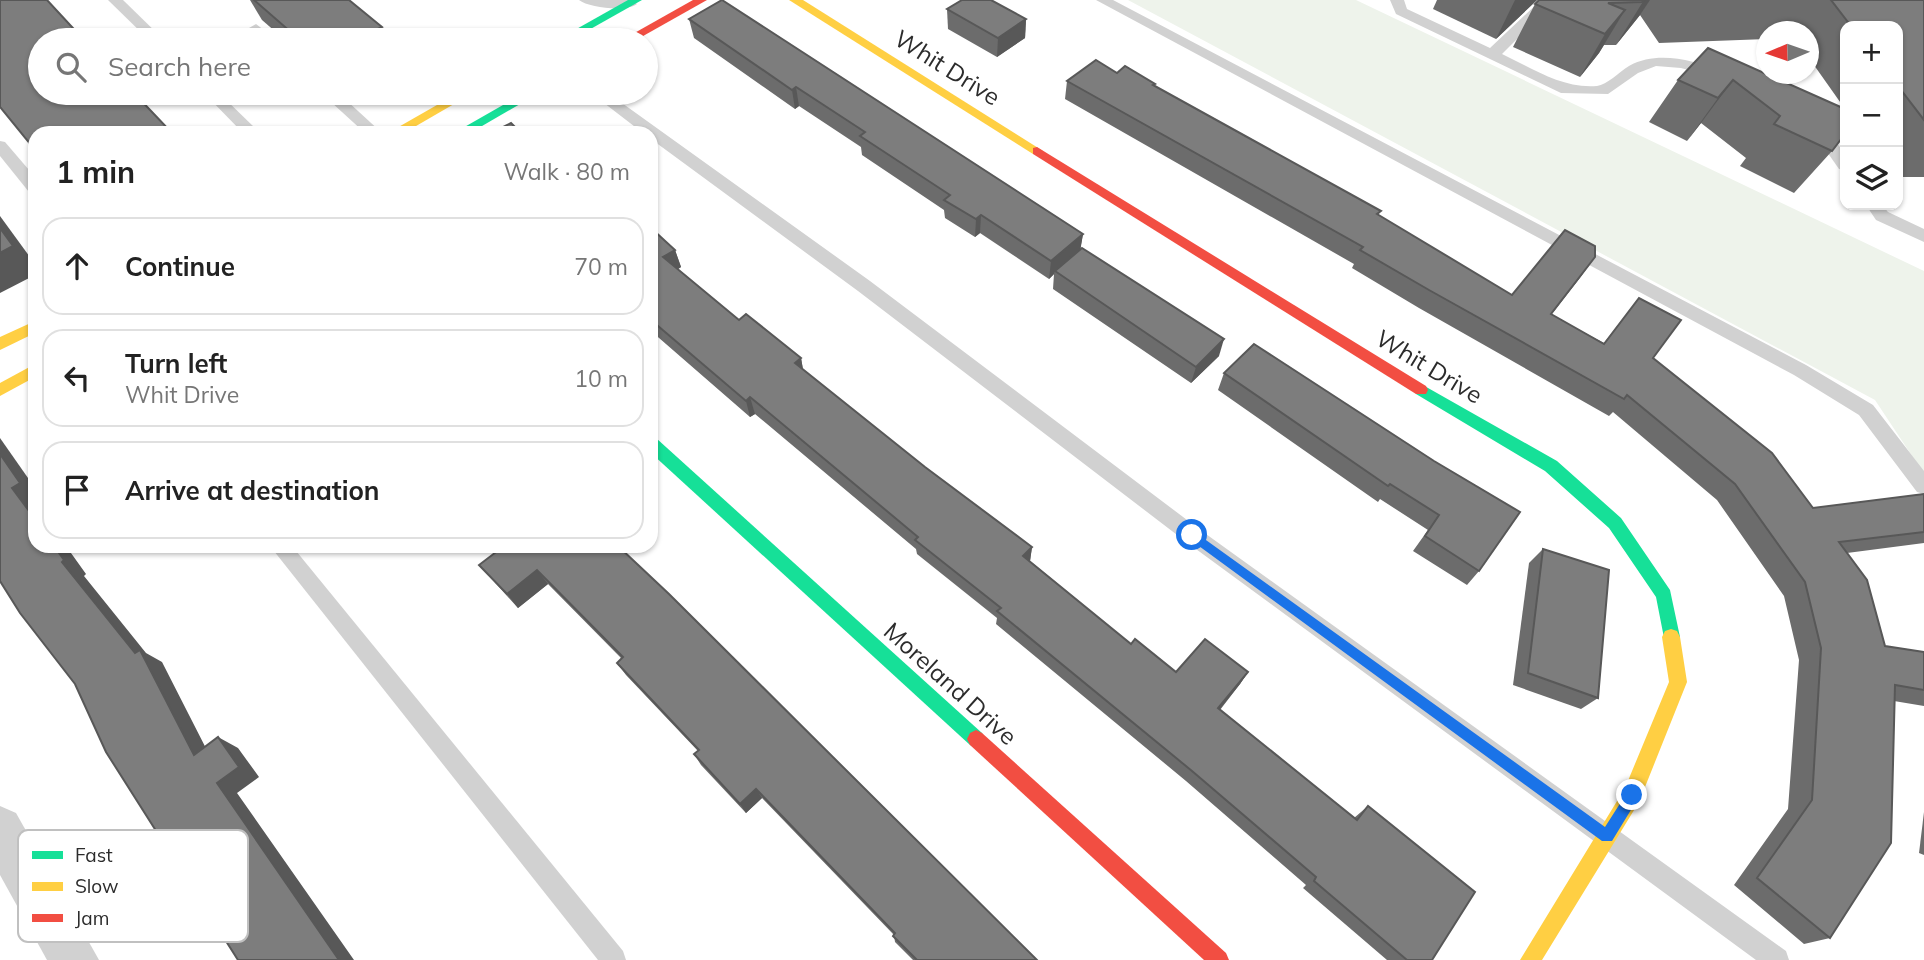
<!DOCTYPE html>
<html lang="en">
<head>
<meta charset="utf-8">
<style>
	:root { --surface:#fff; --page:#f6f6f6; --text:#222; --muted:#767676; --line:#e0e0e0 }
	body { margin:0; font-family:Mulish,sans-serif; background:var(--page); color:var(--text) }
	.controls { position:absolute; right:21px; top:21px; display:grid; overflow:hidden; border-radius:14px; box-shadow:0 2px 5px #0004 }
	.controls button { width:63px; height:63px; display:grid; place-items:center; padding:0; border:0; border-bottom:2px solid var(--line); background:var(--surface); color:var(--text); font:35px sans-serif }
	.compass { position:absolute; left:1756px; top:21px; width:63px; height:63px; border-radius:50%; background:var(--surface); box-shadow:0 2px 5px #0004; rotate:268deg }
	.stop { position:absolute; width:21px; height:21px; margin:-16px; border:5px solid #1a73e8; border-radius:50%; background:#fff }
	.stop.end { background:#1a73e8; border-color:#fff; box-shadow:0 2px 7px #0008 }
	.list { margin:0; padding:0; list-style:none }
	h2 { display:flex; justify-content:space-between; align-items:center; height:91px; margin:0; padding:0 28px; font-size:30px }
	h2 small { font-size:23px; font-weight:400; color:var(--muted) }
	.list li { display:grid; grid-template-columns:46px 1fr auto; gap:21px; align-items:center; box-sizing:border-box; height:98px; margin:0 14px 14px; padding:0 14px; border:2px solid var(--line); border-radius:21px }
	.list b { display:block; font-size:26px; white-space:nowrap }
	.list p { margin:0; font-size:23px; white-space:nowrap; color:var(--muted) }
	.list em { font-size:23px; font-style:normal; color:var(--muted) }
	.icon { flex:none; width:38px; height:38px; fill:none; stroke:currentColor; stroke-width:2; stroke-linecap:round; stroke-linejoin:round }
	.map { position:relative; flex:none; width:1924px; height:960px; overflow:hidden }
	.search { position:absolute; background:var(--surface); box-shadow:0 2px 5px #0004; left:28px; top:28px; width:630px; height:77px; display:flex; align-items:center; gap:18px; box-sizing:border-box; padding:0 24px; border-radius:38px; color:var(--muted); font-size:26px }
	.panel { position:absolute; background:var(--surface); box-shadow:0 2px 5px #0004; left:28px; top:126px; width:630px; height:427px; border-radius:21px }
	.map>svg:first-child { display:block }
	.green { fill:#eef3eb }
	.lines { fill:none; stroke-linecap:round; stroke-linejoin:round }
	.lane { fill:#d1d1d1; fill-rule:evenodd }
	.street { fill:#d1d1d1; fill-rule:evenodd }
	.fast { fill:#16e098; fill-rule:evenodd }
	.slow { fill:#ffcf43; fill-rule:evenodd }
	.jam { fill:#f24e42; fill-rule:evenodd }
	.wall { fill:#6c6c6c }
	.shaded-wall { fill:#585858 }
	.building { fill:#7d7d7d; stroke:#585858; stroke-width:2 }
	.route { fill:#1a73e8 }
	.labels { text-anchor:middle; stroke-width:7; stroke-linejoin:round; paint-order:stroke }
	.street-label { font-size:24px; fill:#2c2c2c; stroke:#fff }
	.key { fill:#fff; stroke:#c0c0c0; stroke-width:2 }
	.key-label { font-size:19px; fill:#2c2c2c }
</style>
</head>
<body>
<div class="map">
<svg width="1924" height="960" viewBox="0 0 1924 960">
	<rect width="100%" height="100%" fill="#fff"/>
	<polygon class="green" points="1128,0 1356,0 1924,271 1924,474 1875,400"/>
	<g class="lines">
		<g class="lane">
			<polygon points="108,0 123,0 164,40 149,40"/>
			<path d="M579,0H631L637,4C627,12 589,8 579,0Z"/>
			<polygon points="1096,0 1113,0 1806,365 1873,405 1924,471 1924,494 1917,492 1859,415 1794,375"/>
			<path d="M1390,0H1404L1407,9L1490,48L1541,0H1556L1502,54C1532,68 1562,89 1597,86C1607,85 1619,72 1629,66C1659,50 1691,61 1722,70L1724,73L1717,78L1681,68L1656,66L1638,73L1608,94L1561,93L1396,14Z"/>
			<polygon points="256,24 277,40 262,40 249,28"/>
			<polygon points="204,93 219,93 260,133 243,133"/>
			<polygon points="337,93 356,93 346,100 382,133 365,133 331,102 331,96"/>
			<polygon points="591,93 608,93 870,281 1199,529 1786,951 1789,960 1756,960 1185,541 858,291 651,139 651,133 643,133"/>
			<polygon points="1819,124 1824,125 1845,154 1845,170 1839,169 1811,129"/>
			<polygon points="0,141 5,142 35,177 35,194 29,192 0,156"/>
			<polygon points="1866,205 1882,205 1888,212 1924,229 1924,242 1876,220"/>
			<polygon points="270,546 292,546 623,951 626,960 598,960"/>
		</g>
		<polygon class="street" points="0,806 16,813 99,960 47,960 0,875"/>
		<g class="fast">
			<polygon points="628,0 642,0 571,40 557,40"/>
			<polygon points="524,93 539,93 470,133 454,133"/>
			<polygon points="1421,384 1557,461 1621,518 1670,590 1680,637 1677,643 1671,645 1665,643 1656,597 1609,528 1545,471 1416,394 1414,390"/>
			<polygon points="651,437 656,438 982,733 985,739 982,745 976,748 970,745 651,453"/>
		</g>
		<g class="slow">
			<polygon points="789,0 803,0 1043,151 1041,154 1033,154"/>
			<polygon points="458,93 473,93 404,133 388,133"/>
			<polygon points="35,321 35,333 0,350 0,337"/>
			<polygon points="35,364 35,377 0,396 0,383"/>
			<polygon points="1671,629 1677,631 1680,637 1687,682 1639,802 1542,960 1520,960 1625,788 1669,682 1662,637 1665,631"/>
		</g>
		<g class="jam">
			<polygon points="693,0 707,0 636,40 622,40"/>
			<polygon points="1037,147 1426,386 1428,390 1426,394 1416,394 1033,154 1033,148"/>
			<polygon points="976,730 982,733 1226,953 1229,960 1204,960 970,745 967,739 970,733"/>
		</g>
	</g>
	<g class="wall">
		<polygon points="250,0 349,0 382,27 389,40 285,40 262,20"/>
		<polygon points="1437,0 1537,0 1496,39 1433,9"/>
		<polygon points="1539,0 1924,0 1924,177 1898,177 1898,26 1845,26 1845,109 1809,58 1809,32 1767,32 1767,39 1659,43 1640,15 1616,45 1604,45 1599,53 1580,77 1513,47 1535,4"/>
		<polygon points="947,9 1026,19 1025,38 997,57 948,29"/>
		<polygon points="689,19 1083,234 1080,250 1219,356 1191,383 1053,289 1054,274 1049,279 980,233 975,237 945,218 944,210 862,155 861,147 799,106 795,109 694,38"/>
		<polygon points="1708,48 1832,151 1794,193 1740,166 1746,158 1701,123 1687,141 1649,122 1678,80"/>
		<polygon points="1067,81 1155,84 1155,86 1381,211 1378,215 1512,295 1582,275 1551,315 1604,343 1639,298 1653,358 1813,508 1924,494 1924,543 1847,553 1885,646 1924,652 1924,706 1894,701 1830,938 1804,944 1734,885 1788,809 1799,660 1784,596 1717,500 1613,412 1609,416 1419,308 1352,268 1354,264 1065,99"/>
		<polygon points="651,228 675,250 681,267 678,269 739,320 801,358 803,370 925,467 1032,547 1030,561 1131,644 1176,672 1248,672 1240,684 1220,710 1354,818 1368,806 1432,960 1387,960 1303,888 1306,885 1186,781 996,624 997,618 917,554 916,549 755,414 750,417 651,331"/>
		<polygon points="1224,373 1434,461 1479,571 1467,585 1413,551 1428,530 1380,499 1378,502 1218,390"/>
		<polygon points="618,546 1037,960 913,960 895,942 894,935 762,798 746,813 701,765 694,754 698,751 626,675 617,663 622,659 548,584 518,608 479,565"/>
		<polygon points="1543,549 1598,698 1581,709 1513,685 1529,563"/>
		<polygon points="1924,812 1924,855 1919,853"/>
	</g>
	<g class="shaded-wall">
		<polygon points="1515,0 1537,0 1496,39"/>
		<polygon points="1644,0 1650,0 1640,15 1616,45"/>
		<polygon points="1625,10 1599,53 1580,77 1605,34"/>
		<polygon points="1026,19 1025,38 997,57 998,38"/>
		<polygon points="382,27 389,40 355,40"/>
		<polygon points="1733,80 1701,123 1687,141 1718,98"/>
		<polygon points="796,87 799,106 795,109 792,90"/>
		<polygon points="981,215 980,233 975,237 976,219"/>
		<polygon points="0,216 35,264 35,275 0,293"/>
		<polygon points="1083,234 1080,252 1055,271 1054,274 1049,279 1051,261"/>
		<polygon points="675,250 681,267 669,275 663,257"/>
		<polygon points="1595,257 1582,275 1538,331 1551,314"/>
		<polygon points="1224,339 1219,356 1191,383 1196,367"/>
		<polygon points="801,358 804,375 795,363"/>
		<polygon points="750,397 755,414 750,417 746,401"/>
		<polygon points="0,438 35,488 35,519 12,488 0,454"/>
		<polygon points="54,546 66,546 86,574 84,576 146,653 162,662 215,766 194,755 135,653 62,562"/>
		<polygon points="1032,547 1030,561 1022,570 1023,556"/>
		<polygon points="537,570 548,584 518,608 507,594"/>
		<polygon points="1248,672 1240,684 1211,720 1218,708"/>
		<polygon points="218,737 238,748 259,777 237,793 354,960 339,960 217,783"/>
		<polygon points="756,789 762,798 746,813 740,804"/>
	</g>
	<g class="building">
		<polygon points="0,0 47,0 84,40 40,40 40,93 134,93 172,133 35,133 35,150 0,107"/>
		<polygon points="254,0 349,0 382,27 355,40 300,40"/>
		<polygon points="722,0 1083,234 1051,261 981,215 976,219 944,200 950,195 860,136 865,132 796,87 792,90 689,19"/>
		<polygon points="962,0 991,0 1026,19 998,38 947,9"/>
		<polygon points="1539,0 1644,0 1642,2 1608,3 1625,10 1605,34 1535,4"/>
		<polygon points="1831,0 1924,0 1924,120 1898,86 1898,26 1851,26"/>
		<polygon points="1708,48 1845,109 1845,134 1832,151 1774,124 1780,116 1733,80 1718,98 1678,80"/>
		<polygon points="1096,60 1117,73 1125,66 1155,84 1153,85 1381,211 1377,214 1512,295 1565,230 1595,246 1595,257 1551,314 1604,344 1639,298 1681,320 1653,358 1772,453 1813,508 1924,494 1924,532 1839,542 1867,580 1885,646 1924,652 1924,690 1895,685 1891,843 1830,938 1757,878 1812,800 1821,648 1805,582 1735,484 1627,395 1624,399 1429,290 1360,250 1363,247 1067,81"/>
		<polygon points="511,123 521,133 491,133"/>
		<polygon points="0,228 13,246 0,253"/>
		<polygon points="651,228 675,250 663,257 739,320 746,314 801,358 795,363 925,467 1032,547 1023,556 1131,644 1135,639 1176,672 1205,639 1248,672 1218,708 1357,820 1368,806 1475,892 1432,960 1407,960 1314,881 1316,877 1192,771 997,611 1001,608 915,540 918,537 750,397 746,401 651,320"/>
		<polygon points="1082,248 1224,339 1196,367 1055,271"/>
		<polygon points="1254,344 1434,461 1520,512 1479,571 1425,536 1439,515 1390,484 1388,486 1224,373"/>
		<polygon points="0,454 20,483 12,488 35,519 35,546 54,546 64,560 62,562 135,653 140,650 194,755 218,737 239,767 217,783 339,960 238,960 106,752 75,684 20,613 0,581"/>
		<polygon points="504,546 618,546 669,594 1037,960 917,960 893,936 895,933 756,789 740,804 694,754 699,750 617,663 623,657 537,570 507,594 479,565"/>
		<polygon points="1543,549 1609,570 1598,698 1528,673"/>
	</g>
	<polygon class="route" points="1192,530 1605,827 1628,791 1637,791 1637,800 1612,841 1602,841 1188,538 1187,535"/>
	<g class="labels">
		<g class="street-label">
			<text transform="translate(947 68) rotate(32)" y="8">Whit Drive</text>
			<text transform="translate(1429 367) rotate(31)" y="8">Whit Drive</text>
			<text transform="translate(950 684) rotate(42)" y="8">Moreland Drive</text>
		</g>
	</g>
	<rect x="18" y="830" width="230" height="112" rx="10" class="key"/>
	<rect x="32" y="851" width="31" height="8" fill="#16e098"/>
	<rect x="32" y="882" width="31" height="9" fill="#ffcf43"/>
	<rect x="32" y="914" width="31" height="8" fill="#f24e42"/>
	<g class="key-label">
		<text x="75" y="862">Fast</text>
		<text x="75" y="893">Slow</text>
		<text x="75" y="925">Jam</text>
	</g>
</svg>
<div class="controls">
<button>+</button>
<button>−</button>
<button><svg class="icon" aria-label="layers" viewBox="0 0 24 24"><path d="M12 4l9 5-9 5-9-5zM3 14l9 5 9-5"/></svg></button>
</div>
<svg class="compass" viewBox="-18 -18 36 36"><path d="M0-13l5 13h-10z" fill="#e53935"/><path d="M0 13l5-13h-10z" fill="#767676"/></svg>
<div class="stop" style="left:1192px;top:535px"></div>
<div class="stop end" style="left:1632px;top:795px"></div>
<div class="search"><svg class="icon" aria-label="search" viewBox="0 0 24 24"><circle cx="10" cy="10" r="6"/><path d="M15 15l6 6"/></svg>Search here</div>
<section class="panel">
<h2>1 min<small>Walk · 80 m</small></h2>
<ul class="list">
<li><svg class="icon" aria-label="ahead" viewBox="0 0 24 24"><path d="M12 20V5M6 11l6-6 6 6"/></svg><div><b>Continue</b></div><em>70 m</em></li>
<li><svg class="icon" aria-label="left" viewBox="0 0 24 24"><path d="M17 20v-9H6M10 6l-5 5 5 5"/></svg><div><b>Turn left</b><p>Whit Drive</p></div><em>10 m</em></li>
<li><svg class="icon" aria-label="arrive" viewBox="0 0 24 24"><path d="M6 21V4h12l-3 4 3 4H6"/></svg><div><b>Arrive at destination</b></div></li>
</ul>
</section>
</div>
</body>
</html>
